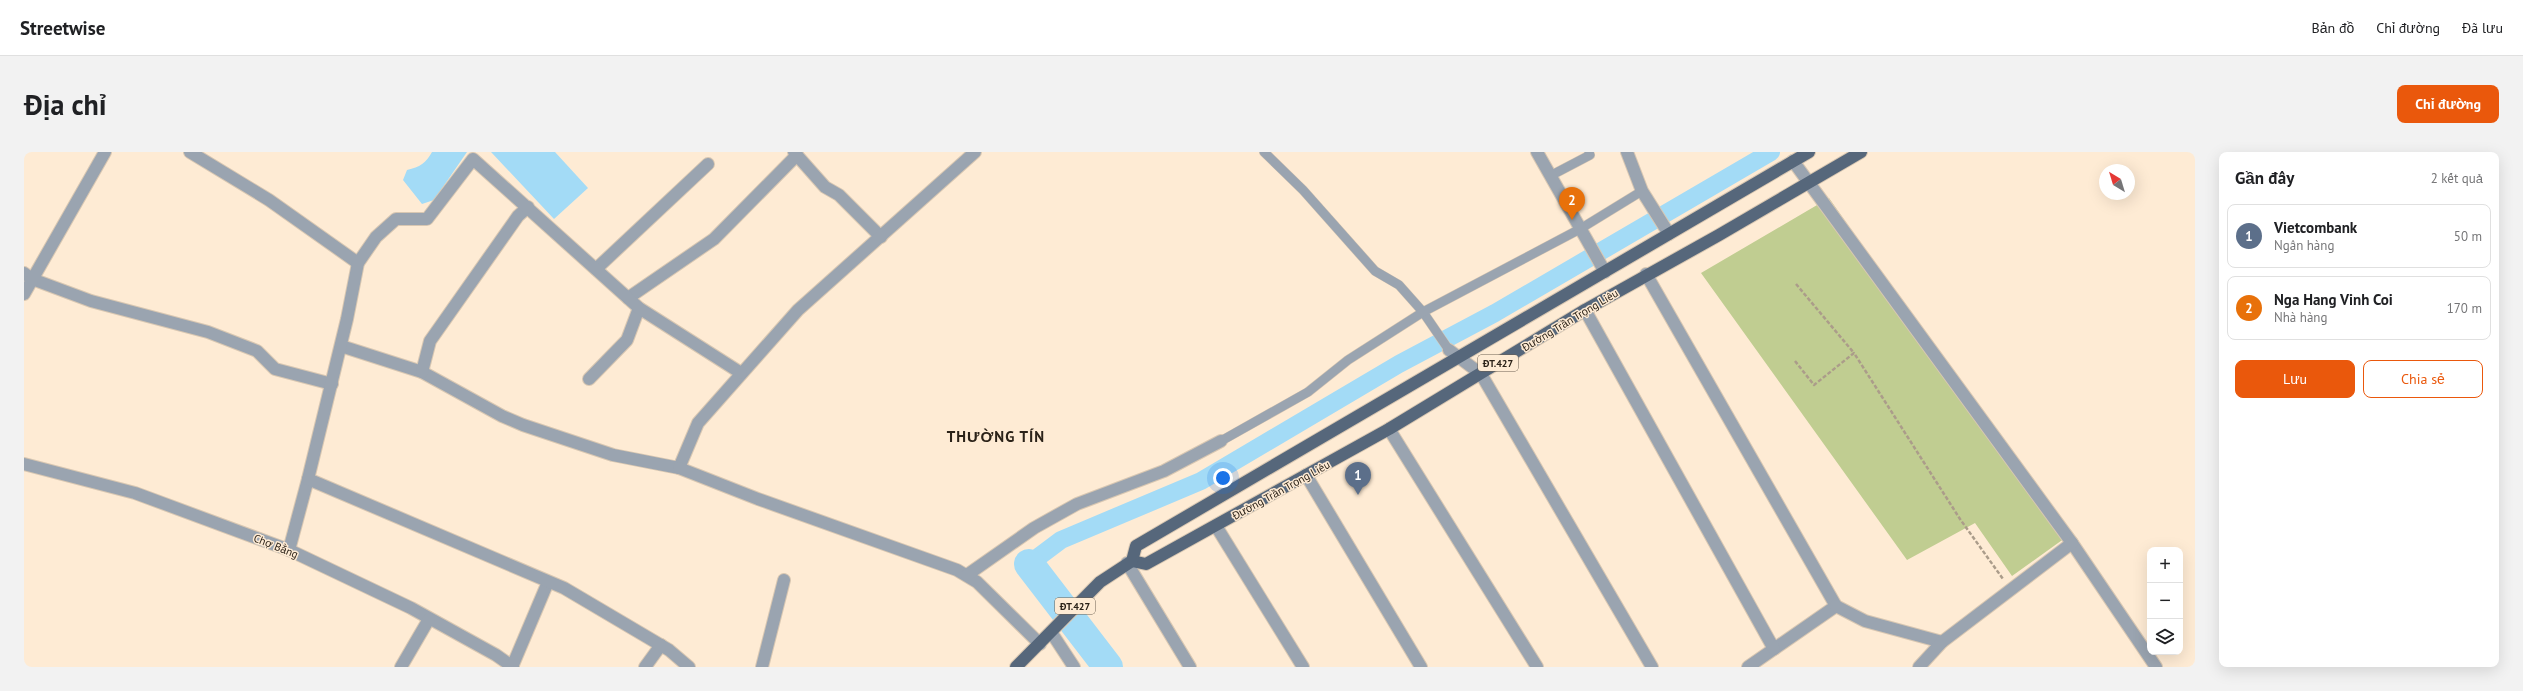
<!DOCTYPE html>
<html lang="vi">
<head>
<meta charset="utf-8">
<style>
	:root { --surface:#fff; --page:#f2f2f2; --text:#202124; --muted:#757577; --line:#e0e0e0; --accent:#ea580c }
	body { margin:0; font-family:"PT Sans",sans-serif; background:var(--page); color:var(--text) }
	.controls { position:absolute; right:12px; bottom:12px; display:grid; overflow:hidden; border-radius:8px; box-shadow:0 4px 16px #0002 }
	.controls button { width:36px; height:36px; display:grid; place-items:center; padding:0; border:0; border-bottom:1px solid var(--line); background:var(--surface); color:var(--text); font:20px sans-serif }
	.compass { position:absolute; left:2075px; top:12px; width:36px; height:36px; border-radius:50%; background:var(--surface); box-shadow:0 4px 16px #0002; rotate:322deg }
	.you { position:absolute; left:1199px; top:326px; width:14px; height:14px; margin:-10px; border:3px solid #fff; border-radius:50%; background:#1a73e8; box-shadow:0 0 0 6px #1a73e833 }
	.badge { display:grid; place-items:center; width:26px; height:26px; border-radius:50%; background:var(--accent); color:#fff; font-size:13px; font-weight:700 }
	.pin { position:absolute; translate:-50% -33px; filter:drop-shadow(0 1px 2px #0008) }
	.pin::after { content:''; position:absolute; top:21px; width:14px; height:12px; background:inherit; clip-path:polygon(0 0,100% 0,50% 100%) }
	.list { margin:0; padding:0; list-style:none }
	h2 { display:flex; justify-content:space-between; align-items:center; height:52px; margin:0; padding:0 16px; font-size:17px }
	h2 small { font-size:13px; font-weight:400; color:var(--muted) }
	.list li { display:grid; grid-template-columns:26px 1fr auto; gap:12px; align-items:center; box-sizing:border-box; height:64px; margin:0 8px 8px; padding:0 8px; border:1px solid var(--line); border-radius:8px }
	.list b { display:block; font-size:15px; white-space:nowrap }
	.list p { margin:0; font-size:13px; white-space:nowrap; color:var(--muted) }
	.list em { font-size:13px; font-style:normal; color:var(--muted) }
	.actions { display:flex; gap:8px; padding:12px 16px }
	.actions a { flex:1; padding:9px 0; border:1px solid var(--accent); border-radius:8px; text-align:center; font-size:14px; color:var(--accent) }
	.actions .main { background:var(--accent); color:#fff }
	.icon { flex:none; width:22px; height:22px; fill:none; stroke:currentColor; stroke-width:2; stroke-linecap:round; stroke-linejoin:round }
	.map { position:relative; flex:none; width:2171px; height:515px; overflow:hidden; border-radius:8px }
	header { display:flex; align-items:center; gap:24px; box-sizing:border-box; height:56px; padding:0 20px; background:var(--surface); border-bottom:1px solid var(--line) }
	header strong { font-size:19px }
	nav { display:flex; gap:22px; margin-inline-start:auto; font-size:14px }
	.intro { display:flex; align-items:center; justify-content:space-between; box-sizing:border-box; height:96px; padding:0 24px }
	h1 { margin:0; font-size:28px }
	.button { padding:10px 18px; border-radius:8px; background:var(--accent); color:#fff; font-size:14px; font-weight:700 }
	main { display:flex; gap:24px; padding:0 24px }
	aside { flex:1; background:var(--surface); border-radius:8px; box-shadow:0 4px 16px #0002 }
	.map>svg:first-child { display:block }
	.green { fill:#c0cd91 }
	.water { fill:#a3dbf6 }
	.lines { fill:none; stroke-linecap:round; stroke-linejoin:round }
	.canal { stroke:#a3dbf6; stroke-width:18 }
	.river { stroke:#a3dbf6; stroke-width:30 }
	.lane-casing { stroke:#d8c7b2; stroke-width:10 }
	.street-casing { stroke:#d8c7b2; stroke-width:14 }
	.primary-casing { stroke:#d8c7b2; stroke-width:14 }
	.path { stroke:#ab9c8a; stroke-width:2.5; stroke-dasharray:4 2; stroke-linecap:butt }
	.lane { stroke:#9aa4b0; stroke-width:9 }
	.street { stroke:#9aa4b0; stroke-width:12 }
	.primary { stroke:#56677b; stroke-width:12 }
	.labels { text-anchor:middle; stroke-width:3; stroke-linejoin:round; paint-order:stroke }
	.shield { fill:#feebd4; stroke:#6a5e50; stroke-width:1 }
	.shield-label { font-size:10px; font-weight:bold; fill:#2b2218 }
	.street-label { font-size:11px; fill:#2b2218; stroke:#feebd4 }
	.district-label { font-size:15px; font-weight:bold; letter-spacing:1px; fill:#2b2218; stroke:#feebd4 }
</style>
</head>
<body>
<header>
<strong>Streetwise</strong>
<nav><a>Bản đồ</a><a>Chỉ đường</a><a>Đã lưu</a></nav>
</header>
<div class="intro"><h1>Địa chỉ</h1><a class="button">Chỉ đường</a></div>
<main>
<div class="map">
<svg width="2171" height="515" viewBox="0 0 2171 515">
	<rect width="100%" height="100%" fill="#feebd4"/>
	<polygon class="green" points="1805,46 2041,386 1988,424 1951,371 1883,408 1677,121"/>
	<g class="water">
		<path d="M408,0H443L410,48L398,52L379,28L383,18C396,15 402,11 408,0Z"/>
		<polygon points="467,0 531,0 564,36 530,67"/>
	</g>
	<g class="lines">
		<polyline class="canal" points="1005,412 1037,388 1177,329 1375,212 1471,161 1747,0"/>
		<polyline class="river" points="1005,412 1084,515"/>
		<defs>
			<g id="lane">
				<polyline points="1240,0 1279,38 1351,119 1375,133 1399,160 1425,198"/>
				<polyline points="1526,24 1566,3 1565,0"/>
				<polyline points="1197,289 1284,240 1324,208 1399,160 1556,77 1618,39"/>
			</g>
			<g id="street">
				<polyline points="166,0 245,48 334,111"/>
				<polyline points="770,0 801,35 815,43 857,85"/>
				<polyline points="1513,0 1581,120"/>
				<polyline points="1603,0 1618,39 1645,82"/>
				<polyline points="1769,9 2048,391 2132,515"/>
				<polyline points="572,117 684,12"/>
				<polyline points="0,121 8,127 67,149 184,180 233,199 251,217 308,232"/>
				<polyline points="1622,122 1812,454 1724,515"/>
				<polyline points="0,142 81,0"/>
				<polyline points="604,146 690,87 773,3"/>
				<polyline points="1561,158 1750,497"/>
				<polyline points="317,194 398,220 478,264 499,273 589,303 655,316 674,271 774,158 951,0"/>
				<polyline points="1425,198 1457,222 1628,515"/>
				<polyline points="398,220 406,189 494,64 504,55"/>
				<polyline points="565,227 603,188 615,156"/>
				<polyline points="1365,277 1513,515"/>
				<polyline points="0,312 111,341 265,398 387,456 472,503 489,515"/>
				<polyline points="655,316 734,347 933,418 953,430 1016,492"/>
				<polyline points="1282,323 1397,515"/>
				<polyline points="1192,374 1279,515"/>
				<polyline points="265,398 284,327"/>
				<polyline points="1103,411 1166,515"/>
				<polyline points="943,423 1010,376 1053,352 1140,319 1197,289"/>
				<polyline points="1812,454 1841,469 1918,490"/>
				<polyline points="1027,480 1050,515"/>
				<polyline points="377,515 405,467"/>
				<polyline points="488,515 524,430"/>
				<polyline points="621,515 637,493"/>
				<polyline points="665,515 645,498 540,436 284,327 323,167 334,111 352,85 372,67 403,67 449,7 615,156 717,221"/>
				<polyline points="738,515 760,428"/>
				<polyline points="1895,515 1918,490 2048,391"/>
			</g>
			<g id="primary">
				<polyline points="1108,409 1122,412 1365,277 1561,158 1695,83 1837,0"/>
				<polyline points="992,515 1076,430 1108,409 1112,394 1785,0"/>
			</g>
		</defs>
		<use href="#lane" class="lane-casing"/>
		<use href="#street" class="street-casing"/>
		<use href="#primary" class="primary-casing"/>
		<g class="path">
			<polyline points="1772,132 1830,201"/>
			<polyline points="1771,209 1790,233 1830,201 1936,367 1979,427"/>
		</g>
		<use href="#lane" class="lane"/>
		<use href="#street" class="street"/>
		<use href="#primary" class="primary"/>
	</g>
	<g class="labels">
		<g class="shield">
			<rect x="1454" y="203" width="40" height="16" rx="3"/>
			<rect x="1031" y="446" width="40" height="16" rx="3"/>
		</g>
		<g class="shield-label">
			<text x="1474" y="215">ĐT.427</text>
			<text x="1051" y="458">ĐT.427</text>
		</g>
		<g class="street-label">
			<text transform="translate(1546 168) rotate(-31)" y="4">Đường Trần Trọng Liêu</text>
			<text transform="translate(1257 338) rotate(-29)" y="4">Đường Trần Trọng Liêu</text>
			<text transform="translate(252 394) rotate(22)" y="4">Chợ Bằng</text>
		</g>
		<g class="district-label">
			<text x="972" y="290">THƯỜNG TÍN</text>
		</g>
	</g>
</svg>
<div class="controls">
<button>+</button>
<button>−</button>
<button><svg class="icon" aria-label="layers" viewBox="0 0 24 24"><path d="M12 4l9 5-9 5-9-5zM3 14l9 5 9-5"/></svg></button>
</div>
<svg class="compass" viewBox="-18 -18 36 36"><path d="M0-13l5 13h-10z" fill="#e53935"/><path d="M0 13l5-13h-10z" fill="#757577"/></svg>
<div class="you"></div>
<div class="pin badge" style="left:1334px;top:343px;background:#5c6f8a">1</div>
<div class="pin badge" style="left:1548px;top:68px;background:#e8710a">2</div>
</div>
<aside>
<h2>Gần đây<small>2 kết quả</small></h2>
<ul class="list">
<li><span class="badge" style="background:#5c6f8a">1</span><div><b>Vietcombank</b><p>Ngân hàng</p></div><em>50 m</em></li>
<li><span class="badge" style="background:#e8710a">2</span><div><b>Nga Hang Vinh Coi</b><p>Nhà hàng</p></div><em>170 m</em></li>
</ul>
<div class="actions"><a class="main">Lưu</a><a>Chia sẻ</a></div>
</aside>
</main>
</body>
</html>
